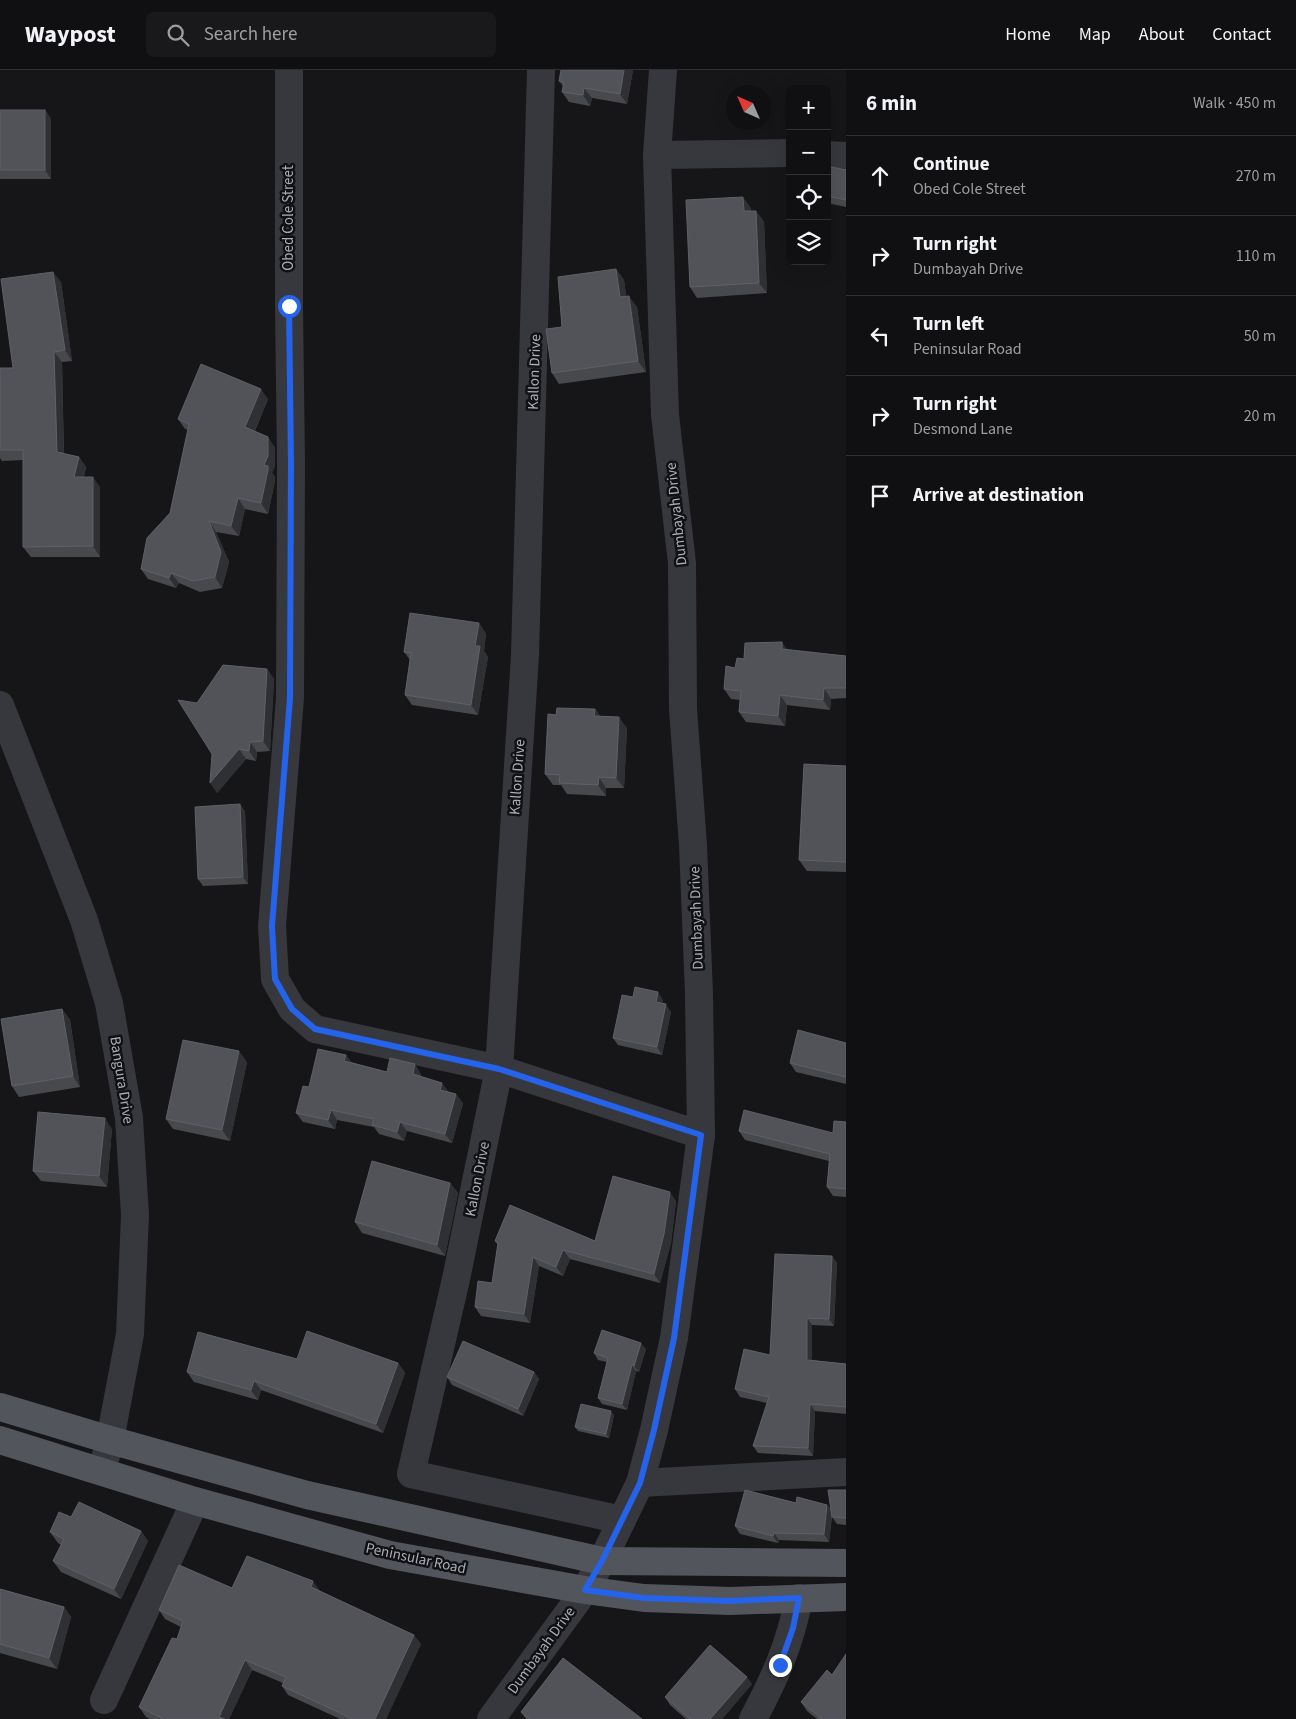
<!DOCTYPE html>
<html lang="en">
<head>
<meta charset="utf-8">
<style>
	:root { --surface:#101012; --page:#19191b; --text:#f1f3f6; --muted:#9c9d9f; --line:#303032 }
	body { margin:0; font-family:"Source Sans 3",sans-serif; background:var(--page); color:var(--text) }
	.controls { position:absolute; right:15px; top:15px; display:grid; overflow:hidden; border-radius:8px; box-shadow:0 5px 20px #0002 }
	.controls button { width:45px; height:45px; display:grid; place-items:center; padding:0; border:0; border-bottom:1px solid var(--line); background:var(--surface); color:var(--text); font:25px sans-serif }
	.compass { position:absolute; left:726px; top:15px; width:45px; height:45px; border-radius:50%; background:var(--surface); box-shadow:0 5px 20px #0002; rotate:315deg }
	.stop { position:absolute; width:15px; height:15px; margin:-11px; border:4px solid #2563eb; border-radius:50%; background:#fff }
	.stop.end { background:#2563eb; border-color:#fff; box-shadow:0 1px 5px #0008 }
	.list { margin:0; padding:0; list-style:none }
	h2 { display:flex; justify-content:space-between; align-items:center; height:65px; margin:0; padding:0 20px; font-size:21px }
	h2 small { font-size:16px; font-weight:400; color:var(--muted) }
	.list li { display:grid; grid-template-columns:32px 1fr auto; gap:15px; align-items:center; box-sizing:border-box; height:80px; padding:0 20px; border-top:1px solid var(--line) }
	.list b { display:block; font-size:19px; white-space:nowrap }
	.list p { margin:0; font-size:16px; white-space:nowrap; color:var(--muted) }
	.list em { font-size:16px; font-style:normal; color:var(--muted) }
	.icon { flex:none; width:28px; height:28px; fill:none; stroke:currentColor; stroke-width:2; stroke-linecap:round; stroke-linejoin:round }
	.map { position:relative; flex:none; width:846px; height:1649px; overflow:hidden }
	header { display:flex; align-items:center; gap:30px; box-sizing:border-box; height:70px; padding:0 25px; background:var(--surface); border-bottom:1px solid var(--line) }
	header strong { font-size:24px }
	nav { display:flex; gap:28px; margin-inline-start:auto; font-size:18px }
	.search { width:350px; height:45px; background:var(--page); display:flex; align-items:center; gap:12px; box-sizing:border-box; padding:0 18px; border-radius:8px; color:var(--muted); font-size:19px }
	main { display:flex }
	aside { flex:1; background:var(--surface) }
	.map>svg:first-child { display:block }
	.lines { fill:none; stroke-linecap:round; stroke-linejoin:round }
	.minor { stroke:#37383d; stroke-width:28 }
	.major { stroke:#53555c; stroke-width:28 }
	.wall { fill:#47494d }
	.shaded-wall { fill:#2f3033 }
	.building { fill:#525359; stroke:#5f6168 }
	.route { stroke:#2563eb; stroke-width:6 }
	.labels { text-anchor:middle; stroke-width:5; stroke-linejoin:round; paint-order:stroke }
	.street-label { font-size:15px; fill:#a8adb8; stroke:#111113 }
</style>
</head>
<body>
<header>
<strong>Waypost</strong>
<div class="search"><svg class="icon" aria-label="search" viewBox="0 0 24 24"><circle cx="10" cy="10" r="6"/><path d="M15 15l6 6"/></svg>Search here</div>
<nav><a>Home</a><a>Map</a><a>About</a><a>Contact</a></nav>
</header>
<main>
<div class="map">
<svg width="846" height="1649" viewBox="0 0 846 1649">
	<rect width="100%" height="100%" fill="#161618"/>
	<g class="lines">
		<g class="minor">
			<polyline points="289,0 289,236 291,393 290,628 272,856 275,909 292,939 315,959 499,999 701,1065"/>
			<polyline points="541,0 525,585 499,999 456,1209 411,1404 622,1450"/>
			<polyline points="657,85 790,83"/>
			<polyline points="827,85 846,86"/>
			<polyline points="0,635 84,850 109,933 129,1048 135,1145 130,1264 110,1370 102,1401"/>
			<polyline points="640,1413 846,1402"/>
			<polyline points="104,1630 195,1431"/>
			<polyline points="491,1649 585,1520 602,1491 640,1413 654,1360 674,1268 701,1065 699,924 693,775 683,639 682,493 665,345 657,85 663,0"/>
			<path d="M753,1649C775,1608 790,1574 799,1528"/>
		</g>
		<g class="major">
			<polyline points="0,1337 110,1370 307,1425 602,1491 846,1493"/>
			<polyline points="0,1370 195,1431 390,1485 585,1520 644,1528 730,1531 846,1527"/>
		</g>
	</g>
	<g class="wall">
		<polygon points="633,0 627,34 592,28 590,36 569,32 562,22 563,16 559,11"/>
		<polygon points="0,40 45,40 51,49 51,109 0,109"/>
		<polygon points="827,96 846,100 846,137 827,133"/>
		<polygon points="751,138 751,141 756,141 764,152 767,223 697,228 690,217"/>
		<polygon points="616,199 624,210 626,227 637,237 646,302 559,314 552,303 562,257"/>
		<polygon points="61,212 72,291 62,292 64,384 79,387 86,397 84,407 100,417 100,487 31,487 23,477 23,390 2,391 0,388 0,298 13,298"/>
		<polygon points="268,329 255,361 268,367 275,378 275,396 272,403 275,407 275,411 268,444 245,439 239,466 216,462 229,492 222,518 200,522 179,513 176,518 148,509 141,499 170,443 188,360 185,359 178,349"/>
		<polygon points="479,553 486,564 484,581 488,587 478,645 412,635 405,625 410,590 404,582"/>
		<polygon points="788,580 846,586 846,628 831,629 830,640 787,635 785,656 746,652 739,642 740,630 731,629 724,619 735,598 744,589"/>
		<polygon points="267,599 274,609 270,681 257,682 256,691 246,689 217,723 212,684 197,633"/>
		<polygon points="595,639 600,646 627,658 624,718 606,718 606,726 567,724 561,715 553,715 545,704 556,645"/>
		<polygon points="846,696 846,802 807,801 799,790"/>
		<polygon points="240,734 245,742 248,814 203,816 198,809"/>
		<polygon points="633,927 663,930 662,933 671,942 662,985 618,975 613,968"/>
		<polygon points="62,939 70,950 80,1017 19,1027 12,1016"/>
		<polygon points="846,973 846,1014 796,1002 790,993"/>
		<polygon points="346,985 351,992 387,1002 421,1004 421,1007 449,1022 463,1033 452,1073 407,1061 404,1071 379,1064 374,1057 337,1050 335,1059 303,1052 296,1043 309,1017"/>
		<polygon points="247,992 230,1071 173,1059 166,1049"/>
		<polygon points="846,1052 846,1127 833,1126 827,1117 829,1091 745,1070 739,1061 833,1063"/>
		<polygon points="112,1059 107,1117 41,1111 33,1101"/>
		<polygon points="450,1113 458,1123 445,1186 362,1163 355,1152"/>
		<polygon points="676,1131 671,1173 660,1213 570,1189 563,1206 539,1196 530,1253 481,1246 475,1237 492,1213 498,1175 495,1171 595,1171"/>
		<polygon points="832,1186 837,1193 834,1256 812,1255 812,1290 846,1294 846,1344 815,1341 813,1386 758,1383 753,1376 767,1333 740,1327 735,1319 770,1285"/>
		<polygon points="646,1279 639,1302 636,1301 627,1340 602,1334 598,1328 607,1292 598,1290 594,1283"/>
		<polygon points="297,1289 398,1293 405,1303 383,1363 261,1320 258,1330 194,1312 187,1302"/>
		<polygon points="534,1302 539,1309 523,1346 452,1315 447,1307"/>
		<polygon points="614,1345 609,1368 578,1361 575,1357"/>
		<polygon points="846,1420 846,1455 837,1454 832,1447 829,1472 779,1470 778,1473 740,1464 735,1456 796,1433 827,1435 831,1440"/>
		<polygon points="71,1447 141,1461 148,1471 121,1529 61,1502 53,1491 61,1475 58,1473 50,1462"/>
		<polygon points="232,1518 320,1521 421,1574 386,1649 340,1649 288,1625 282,1616 283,1613 252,1600 229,1649 150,1649 146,1647 139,1637 177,1569 181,1557 165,1549 159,1540"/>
		<polygon points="0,1519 64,1537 71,1547 57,1599 0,1583"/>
		<polygon points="832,1605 846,1649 817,1649 807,1641 801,1632"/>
		<polygon points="752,1614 722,1649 686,1649 670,1635 665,1627"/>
		<polygon points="521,1642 642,1649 526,1649"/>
	</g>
	<g class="shaded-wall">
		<polygon points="624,0 633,0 627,34 620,24"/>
		<polygon points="584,18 592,28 590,36 583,25"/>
		<polygon points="45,40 51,49 51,109 45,100"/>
		<polygon points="743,127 751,138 751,152 744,141"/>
		<polygon points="756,141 764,152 767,223 759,213"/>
		<polygon points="616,199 624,210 628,238 620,227"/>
		<polygon points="53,202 61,212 72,291 65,280"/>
		<polygon points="629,226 637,237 646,302 638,291"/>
		<polygon points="54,282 62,292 64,393 57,382"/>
		<polygon points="261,319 268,329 252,367 245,357"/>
		<polygon points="268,367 275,378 275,396 272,403 275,407 275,411 268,444 261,433 264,395"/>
		<polygon points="79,387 86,397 82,417 74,407"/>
		<polygon points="93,407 100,417 100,487 93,476"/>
		<polygon points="238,428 245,439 239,466 231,456"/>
		<polygon points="209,451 216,462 229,492 222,518 215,507"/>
		<polygon points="171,503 179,513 176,518 169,508"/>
		<polygon points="479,553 486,564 484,581 488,587 478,645 471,635 475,576"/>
		<polygon points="782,572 789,582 782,579"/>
		<polygon points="267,599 274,609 270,681 263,671"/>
		<polygon points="824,618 831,629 830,640 823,630"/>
		<polygon points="780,625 787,635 785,656 778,646"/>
		<polygon points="595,639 602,650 594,646"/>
		<polygon points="619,647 627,658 624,718 616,708"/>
		<polygon points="250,672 257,682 256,691 249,681"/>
		<polygon points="239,679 246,689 217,723 210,713"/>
		<polygon points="599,707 606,718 606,726 598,715"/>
		<polygon points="240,734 245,742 248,814 243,807"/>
		<polygon points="658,922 663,930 661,939 656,932"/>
		<polygon points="666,934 671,942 662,985 657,977"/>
		<polygon points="62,939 70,950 80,1017 73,1006"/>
		<polygon points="239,981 247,992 230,1071 222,1060"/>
		<polygon points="346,985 352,994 344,991"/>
		<polygon points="415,994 421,1004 419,1014 413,1004"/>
		<polygon points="442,1013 449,1022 440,1020"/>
		<polygon points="456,1024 463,1033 452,1073 445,1064"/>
		<polygon points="331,1040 337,1050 335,1059 328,1050"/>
		<polygon points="105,1048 112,1059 107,1117 99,1106"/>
		<polygon points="400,1052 407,1061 404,1071 397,1062"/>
		<polygon points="450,1113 458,1123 445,1186 437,1175"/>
		<polygon points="670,1122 676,1131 671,1173 660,1213 654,1204"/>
		<polygon points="563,1180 570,1189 563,1206 556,1197"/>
		<polygon points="832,1186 837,1193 834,1256 829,1249"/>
		<polygon points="533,1187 539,1196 530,1253 524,1244"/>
		<polygon points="807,1248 812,1255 812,1298 807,1290"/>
		<polygon points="641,1273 646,1279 639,1302 634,1296"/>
		<polygon points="398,1293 405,1303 383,1363 376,1354"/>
		<polygon points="632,1295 636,1301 627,1340 622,1334"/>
		<polygon points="534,1302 539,1309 523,1346 518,1339"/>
		<polygon points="254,1311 261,1320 258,1330 251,1320"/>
		<polygon points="810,1334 815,1341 813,1386 808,1378"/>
		<polygon points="611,1341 614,1345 609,1368 606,1364"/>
		<polygon points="827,1435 832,1442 829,1472 824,1464"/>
		<polygon points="141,1461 148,1471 121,1529 114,1519"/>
		<polygon points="774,1463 779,1470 778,1473 773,1466"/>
		<polygon points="313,1511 320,1521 311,1517"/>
		<polygon points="64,1537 71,1547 57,1599 49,1588"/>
		<polygon points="414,1565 421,1574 386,1649 375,1649"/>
		<polygon points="245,1590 252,1600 229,1649 221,1649 219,1647"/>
		<polygon points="747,1607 752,1614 722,1649 710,1649"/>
	</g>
	<g class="building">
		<polygon points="561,0 624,0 620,24 584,18 583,25 562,22 564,12 559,11"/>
		<rect x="0" y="40" width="45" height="60"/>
		<polygon points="827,96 846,100 846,130 827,126"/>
		<polygon points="743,127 744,141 756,141 759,213 690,217 686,130"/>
		<polygon points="616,199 620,227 629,226 638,291 552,303 546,259 562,257 558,207"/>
		<polygon points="53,202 65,280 54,282 57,382 79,387 74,407 93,407 93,476 23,477 23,380 0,380 0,298 13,298 1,209"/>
		<polygon points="201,294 261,319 245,357 268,367 268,386 264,395 268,396 268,400 261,433 238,428 231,456 209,451 221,482 215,507 193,511 171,503 169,508 141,499 147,468 170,443 189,354 178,349"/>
		<polygon points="410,543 479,553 475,576 480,576 471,635 405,625 411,583 404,582"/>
		<polygon points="782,572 782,579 846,586 846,618 824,618 823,630 780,625 778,646 739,642 741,621 724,619 726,596 735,598 737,588 744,589 745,573"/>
		<polygon points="223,595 267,599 263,671 250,672 249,681 239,679 210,713 212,684 178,630 197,633"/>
		<polygon points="557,638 595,639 594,646 619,647 616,708 599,707 598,715 559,713 560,705 545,704 548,644 556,645"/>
		<polygon points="804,694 846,696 846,792 799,790"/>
		<polygon points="240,734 243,807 198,809 195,737"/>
		<polygon points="635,917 658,922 656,932 666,934 657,977 613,968 622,925 633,927"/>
		<polygon points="62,939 73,1006 12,1016 1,949"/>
		<polygon points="798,960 846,973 846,1007 790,993"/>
		<polygon points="183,970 239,981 222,1060 166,1049"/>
		<polygon points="318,979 346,985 344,991 387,1002 390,988 415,994 413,1004 442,1013 440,1020 456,1024 445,1064 400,1052 397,1062 372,1055 374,1049 331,1040 328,1050 296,1043 303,1016 309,1017"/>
		<polygon points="744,1040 833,1063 834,1051 846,1052 846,1119 827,1117 830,1084 739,1061"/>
		<polygon points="38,1042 105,1048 99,1106 33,1101"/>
		<polygon points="372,1091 450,1113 437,1175 355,1152"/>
		<polygon points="613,1106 670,1122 664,1164 654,1204 563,1180 556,1197 533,1187 524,1244 475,1237 478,1211 492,1213 498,1173 495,1171 510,1135 595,1171"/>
		<polygon points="775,1184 832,1186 829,1249 807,1248 807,1290 846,1294 846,1337 810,1334 808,1378 753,1376 769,1327 735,1319 744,1279 770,1285"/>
		<polygon points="602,1260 641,1273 634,1296 632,1295 622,1334 598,1328 608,1288 594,1283"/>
		<polygon points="307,1261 398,1293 376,1354 254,1311 251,1320 187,1302 198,1262 297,1289"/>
		<polygon points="463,1271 534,1302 518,1339 447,1307"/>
		<polygon points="581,1334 611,1341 606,1364 575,1357"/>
		<polygon points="745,1420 796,1433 797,1427 827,1435 824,1464 774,1463 773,1466 735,1456"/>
		<polygon points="828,1420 846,1420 846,1448 832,1447"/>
		<polygon points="79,1432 141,1461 114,1519 53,1491 64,1469 50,1462 59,1442 71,1447"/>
		<polygon points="247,1486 313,1511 311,1517 414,1565 375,1649 353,1649 282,1616 286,1607 245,1590 219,1647 225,1649 164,1649 139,1637 172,1568 177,1569 183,1551 159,1540 179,1495 232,1518"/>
		<polygon points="0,1519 64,1537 49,1588 0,1574"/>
		<polygon points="710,1575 747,1607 710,1649 690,1649 665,1627"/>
		<polygon points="846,1584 846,1649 822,1649 801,1632 827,1600 832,1605"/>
		<polygon points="563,1588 642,1649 529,1649 521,1642"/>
	</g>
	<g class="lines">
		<polyline class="route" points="289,236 291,393 290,628 272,856 275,909 292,939 315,959 499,999 701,1065 674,1268 654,1360 640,1413 602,1491 585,1520 644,1528 730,1531 799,1528 793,1558 780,1595"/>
	</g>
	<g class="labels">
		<g class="street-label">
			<text transform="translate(288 148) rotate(-90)" y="5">Obed Cole Street</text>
			<text transform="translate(534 302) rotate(-88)" y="5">Kallon Drive</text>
			<text transform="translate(676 444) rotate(-96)" y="5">Dumbayah Drive</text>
			<text transform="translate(517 707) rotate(-86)" y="5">Kallon Drive</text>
			<text transform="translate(696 848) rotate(-92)" y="5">Dumbayah Drive</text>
			<text transform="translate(122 1010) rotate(81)" y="5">Bangura Drive</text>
			<text transform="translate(477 1109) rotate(-79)" y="5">Kallon Drive</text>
			<text transform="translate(416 1488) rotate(12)" y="5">Peninsular Road</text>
			<text transform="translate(541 1580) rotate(-54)" y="5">Dumbayah Drive</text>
		</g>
	</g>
</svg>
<div class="controls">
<button>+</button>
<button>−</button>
<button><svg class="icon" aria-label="locate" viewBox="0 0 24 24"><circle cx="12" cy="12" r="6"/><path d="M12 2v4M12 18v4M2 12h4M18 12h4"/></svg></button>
<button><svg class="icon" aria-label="layers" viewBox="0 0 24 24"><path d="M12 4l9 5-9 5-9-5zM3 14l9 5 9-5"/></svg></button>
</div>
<svg class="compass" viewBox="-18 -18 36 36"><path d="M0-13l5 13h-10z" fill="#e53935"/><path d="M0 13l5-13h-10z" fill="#9c9d9f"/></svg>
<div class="stop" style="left:289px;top:236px"></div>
<div class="stop end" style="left:780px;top:1595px"></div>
</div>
<aside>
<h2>6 min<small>Walk · 450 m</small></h2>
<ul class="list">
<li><svg class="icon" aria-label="ahead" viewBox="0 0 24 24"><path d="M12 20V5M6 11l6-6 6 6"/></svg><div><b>Continue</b><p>Obed Cole Street</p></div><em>270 m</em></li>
<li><svg class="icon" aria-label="right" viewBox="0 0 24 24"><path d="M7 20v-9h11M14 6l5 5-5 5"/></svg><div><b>Turn right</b><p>Dumbayah Drive</p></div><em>110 m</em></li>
<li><svg class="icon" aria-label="left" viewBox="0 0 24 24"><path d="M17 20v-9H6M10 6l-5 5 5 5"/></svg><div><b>Turn left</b><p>Peninsular Road</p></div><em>50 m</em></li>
<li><svg class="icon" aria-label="right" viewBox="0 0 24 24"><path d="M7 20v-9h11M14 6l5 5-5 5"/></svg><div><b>Turn right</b><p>Desmond Lane</p></div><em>20 m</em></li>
<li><svg class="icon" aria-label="arrive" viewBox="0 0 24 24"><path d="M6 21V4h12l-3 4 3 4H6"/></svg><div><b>Arrive at destination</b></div></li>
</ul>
</aside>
</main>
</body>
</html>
